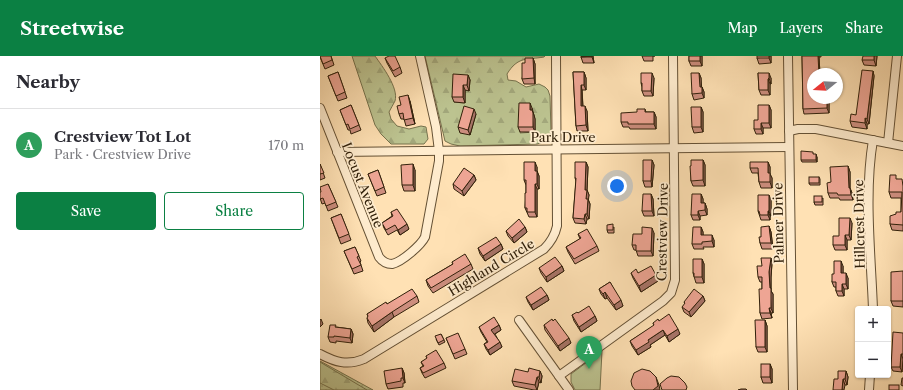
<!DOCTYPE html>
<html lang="en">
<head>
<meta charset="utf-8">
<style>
	:root { --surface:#fff; --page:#f2f2f3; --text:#2b2b33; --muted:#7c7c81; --line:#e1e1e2; --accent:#0b8043 }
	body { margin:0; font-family:"Libre Caslon Text",serif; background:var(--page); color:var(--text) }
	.controls { position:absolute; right:12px; bottom:12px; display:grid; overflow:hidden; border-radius:4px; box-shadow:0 1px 3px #0004 }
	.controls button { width:36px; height:36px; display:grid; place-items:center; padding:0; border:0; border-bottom:1px solid var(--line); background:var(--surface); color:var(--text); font:20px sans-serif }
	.compass { position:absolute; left:487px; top:12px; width:36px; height:36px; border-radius:50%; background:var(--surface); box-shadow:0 1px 3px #0004; rotate:252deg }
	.you { position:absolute; left:297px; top:130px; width:14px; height:14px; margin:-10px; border:3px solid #fff; border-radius:50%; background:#1a73e8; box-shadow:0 0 0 6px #1a73e833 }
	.badge { display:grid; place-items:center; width:26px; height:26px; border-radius:50%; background:var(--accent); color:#fff; font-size:13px; font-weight:700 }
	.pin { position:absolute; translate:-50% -33px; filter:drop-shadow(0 1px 2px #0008) }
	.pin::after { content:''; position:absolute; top:21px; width:14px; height:12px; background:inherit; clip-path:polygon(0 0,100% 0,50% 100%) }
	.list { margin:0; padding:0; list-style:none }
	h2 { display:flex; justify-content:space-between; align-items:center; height:52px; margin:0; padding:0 16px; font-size:17px }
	h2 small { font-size:13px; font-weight:400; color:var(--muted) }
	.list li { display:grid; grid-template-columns:26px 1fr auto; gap:12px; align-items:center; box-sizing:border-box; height:72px; padding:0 16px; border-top:1px solid var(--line) }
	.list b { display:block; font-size:15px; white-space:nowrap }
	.list p { margin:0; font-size:13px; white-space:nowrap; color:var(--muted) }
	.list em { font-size:13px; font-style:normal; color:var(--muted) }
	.actions { display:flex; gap:8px; padding:12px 16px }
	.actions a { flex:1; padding:9px 0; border:1px solid var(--accent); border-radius:4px; text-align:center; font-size:14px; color:var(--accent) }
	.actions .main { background:var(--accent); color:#fff }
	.map { position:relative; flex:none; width:583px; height:334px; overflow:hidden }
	header { display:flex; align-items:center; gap:24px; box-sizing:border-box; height:56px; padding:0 20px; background:var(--accent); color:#fff }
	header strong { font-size:19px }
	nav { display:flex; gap:22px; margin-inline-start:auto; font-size:14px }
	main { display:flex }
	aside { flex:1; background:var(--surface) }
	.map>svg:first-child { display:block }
	.grass { fill:url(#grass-dots); stroke:#76724d }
	.forest { fill:url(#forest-firs); stroke:#76724d; fill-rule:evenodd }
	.green { fill:#bcc390; stroke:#76724d }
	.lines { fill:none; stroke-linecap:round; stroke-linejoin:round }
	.minor-casing { stroke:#645034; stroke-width:10 }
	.minor { stroke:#ffecce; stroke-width:8 }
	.wall { fill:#cd8e7f; stroke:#31200a }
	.shaded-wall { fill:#a77468; stroke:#31200a }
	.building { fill:#eea594; stroke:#31200a }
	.labels { text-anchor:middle; stroke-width:3.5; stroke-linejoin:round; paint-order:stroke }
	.street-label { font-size:13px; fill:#31200a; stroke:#ffecce }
</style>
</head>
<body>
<header>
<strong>Streetwise</strong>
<nav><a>Map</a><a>Layers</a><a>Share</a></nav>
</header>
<main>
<aside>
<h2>Nearby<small></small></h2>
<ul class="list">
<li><span class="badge" style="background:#2e9e5b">A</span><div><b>Crestview Tot Lot</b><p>Park · Crestview Drive</p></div><em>170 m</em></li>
</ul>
<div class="actions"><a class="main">Save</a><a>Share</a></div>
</aside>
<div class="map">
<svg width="583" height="334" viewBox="0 0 583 334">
	<defs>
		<pattern id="grass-dots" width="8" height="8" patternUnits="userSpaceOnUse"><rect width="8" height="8" fill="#bcc390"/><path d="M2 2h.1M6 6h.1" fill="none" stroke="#a2a77b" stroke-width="1.8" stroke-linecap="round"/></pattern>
		<pattern id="forest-firs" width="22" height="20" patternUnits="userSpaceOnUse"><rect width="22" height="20" fill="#bcc390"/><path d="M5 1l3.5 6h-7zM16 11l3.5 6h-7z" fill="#a2a77b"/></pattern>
	</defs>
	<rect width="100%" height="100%" fill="#ffe1b4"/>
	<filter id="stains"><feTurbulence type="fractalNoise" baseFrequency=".005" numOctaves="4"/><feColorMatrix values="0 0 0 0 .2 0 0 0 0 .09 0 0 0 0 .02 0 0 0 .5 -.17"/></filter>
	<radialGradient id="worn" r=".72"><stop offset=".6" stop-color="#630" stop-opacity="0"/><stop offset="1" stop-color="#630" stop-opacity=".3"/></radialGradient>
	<polygon class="grass" points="0,305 53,334 0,334"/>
	<g class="forest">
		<path d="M32,0H55C62,10 79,32 75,45C73,49 71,52 69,56L71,63L77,70L89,73L101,70L106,71L108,83L104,88H71L61,78L55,69Z"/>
		<path d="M105,0H225L224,1C207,4 198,0 187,18L188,24L196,25L206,31L219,28L225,31L228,34L230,40L231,76C229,84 225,86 217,88L140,90L131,88L125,85ZM150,24L145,34L144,47L134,46ZM214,63L215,76L200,77V68Z"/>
		<polygon points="0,306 47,334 14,334 0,327"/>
	</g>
	<polygon class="green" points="282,295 280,334 255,334 251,326 251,318"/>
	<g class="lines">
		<defs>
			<g id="minor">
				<polyline points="468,0 473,334"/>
				<path d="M0,52L59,201C62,205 66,208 72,208C82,206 101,189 105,181L119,105V95L116,71L100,0"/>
				<polyline points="469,75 478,73 496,73 583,90"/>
				<polyline points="568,87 577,0"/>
				<polyline points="17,96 469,91"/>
				<path d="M553,253C551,199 544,137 553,84"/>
				<polyline points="199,264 249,334"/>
				<path d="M0,298C15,306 27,310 44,303L224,193C231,186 235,179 237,170L236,0"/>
				<polyline points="239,320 343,245 351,237 355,224 353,0"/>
				<polyline points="549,334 550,319"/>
			</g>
		</defs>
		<use href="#minor" class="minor-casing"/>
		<use href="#minor" class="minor"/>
	</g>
	<g class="wall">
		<polygon points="11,0 14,9 5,13 0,1"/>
		<polygon points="273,0 274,7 263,7 261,1"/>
		<polygon points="322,0 335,0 333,0 333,5 324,5"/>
		<polygon points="369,0 382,0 382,10 371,10 369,5"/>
		<polygon points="451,0 451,7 439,8 437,2"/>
		<polygon points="482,0 501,0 501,1 499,1 500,18 493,18 493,42 507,42 509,46 509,57 484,58 483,53"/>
		<polygon points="557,0 556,10 544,9 542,4"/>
		<polygon points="65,2 80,11 82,17 75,21 67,7"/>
		<polygon points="213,2 215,8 215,28 204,28 202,23 205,7"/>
		<polygon points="553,15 554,20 549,68 547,68 547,73 532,71 530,65 536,59"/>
		<polygon points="18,16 27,42 18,45 8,20"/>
		<polygon points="253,16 264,16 266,22 266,34 262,34 263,50 267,55 268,75 257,75 256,70"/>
		<polygon points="379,17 381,22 381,31 382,31 384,36 384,42 374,44 372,38"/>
		<polygon points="438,17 451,22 451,28 450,28 450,39 441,39 439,34"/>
		<polygon points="148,19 150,24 149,35 145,34 145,47 134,46 132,41"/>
		<polygon points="334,22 333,40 324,40 322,35 322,31 321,27"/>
		<polygon points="90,45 95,68 86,70 84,63 81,63 79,58"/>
		<polygon points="31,49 41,74 31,78 30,74 28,74 20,54"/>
		<polygon points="449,49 451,54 451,72 443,72 443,78 436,78 434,73 438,64"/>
		<polygon points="381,51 383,56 383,76 374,77 372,71"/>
		<polygon points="212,52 215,63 215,76 200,76 198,71"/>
		<polygon points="325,53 326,56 334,56 336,61 336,73 310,73 309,71 303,71 301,66"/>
		<polygon points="156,58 150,79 140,77 138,71"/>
		<polygon points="494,98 497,101 497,106 482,106 481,104"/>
		<polygon points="332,104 334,109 332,131 325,131 323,125"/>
		<polygon points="383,104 385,109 385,130 373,130 371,125 371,110"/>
		<polygon points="266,106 268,111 267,134 269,139 268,143 270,148 269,163 267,163 266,168 255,167 253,162 256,125 255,122"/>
		<polygon points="448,106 450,111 450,118 452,122 452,132 441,132 439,126 438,117 432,117 430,112"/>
		<polygon points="0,108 5,122 0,124"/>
		<polygon points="528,110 530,116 530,132 532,137 533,144 520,144 519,142 510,142 508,137 511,126"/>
		<polygon points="217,111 217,115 219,120 219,133 217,133 217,161 209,161 205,152 206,137 206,129 204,124"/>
		<polygon points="58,114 66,137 57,140 48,118"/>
		<polygon points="95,114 95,135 84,135 82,129"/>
		<polygon points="154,119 156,124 144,140 134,133 133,128"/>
		<polygon points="499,121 500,123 500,129 490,129 489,127"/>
		<polygon points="577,123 583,127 583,175 572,174 570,168 576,158 581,156 581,142 571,142 569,136"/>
		<polygon points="8,128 18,151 8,155 5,147 2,148 0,142"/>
		<polygon points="331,138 333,143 334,160 324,160 322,155"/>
		<polygon points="381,138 383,143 383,147 385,147 387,153 387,159 380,160 380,164 373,164 371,159"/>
		<polygon points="503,142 503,149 495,149 494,146"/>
		<polygon points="451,144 451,160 450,160 450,164 441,164 438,155"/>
		<polygon points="71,156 89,173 80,179 77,174 68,179 64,172 62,167 72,160"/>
		<polygon points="21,158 31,184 21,188 11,162"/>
		<polygon points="532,167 531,184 527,184 527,194 515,194 513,189 519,180"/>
		<polygon points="449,170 451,176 453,193 442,193 440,187 441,181"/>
		<polygon points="205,171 207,176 194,187 188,180 186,175"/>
		<polygon points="294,171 294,177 288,177 287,174"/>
		<polygon points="381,171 383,176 383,179 394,184 394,191 383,191 384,193 374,193 372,188"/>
		<polygon points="334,177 333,200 318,200 316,194 314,194 312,189 322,178"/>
		<polygon points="258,178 277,190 279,195 255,208 248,196 246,191 260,183"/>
		<polygon points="181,188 183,193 165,205 160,198 158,192"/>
		<polygon points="35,191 41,205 40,206 43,215 34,218 24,195"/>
		<polygon points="382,203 384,208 384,227 376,227 373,217"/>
		<polygon points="132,206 151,208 153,213 113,237 108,230 106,224 133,208"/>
		<polygon points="452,207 451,221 451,235 453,238 453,257 451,257 452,262 442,263 440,257 442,233 442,226 440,226 438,221"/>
		<polygon points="242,210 244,215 227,226 221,217 219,212"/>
		<polygon points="523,210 523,217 528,222 528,233 524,233 524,240 518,240 516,235 516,231 514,231 512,226 514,218"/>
		<polygon points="583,215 583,251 573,250 571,245"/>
		<polygon points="311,217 318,217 338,225 321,236 313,222"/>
		<polygon points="290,226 303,250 296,254 287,242 285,243 281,238 279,233"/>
		<polygon points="227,239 229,244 213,254 208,246 206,241"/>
		<polygon points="97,240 99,246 74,261 54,276 48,267 47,262 48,261 47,258 67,248"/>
		<polygon points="383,240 385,245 371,261 364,256 362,251 365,248 364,246"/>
		<polygon points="258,257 275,260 277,265 261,276 254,265 252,259"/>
		<polygon points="445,264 447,270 447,296 438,296 436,291"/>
		<polygon points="233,265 251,287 240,295 225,274 224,269"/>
		<polygon points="339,265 360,278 349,286 345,279 330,289 331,291 318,299 312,290 310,285 334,270 333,267"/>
		<polygon points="179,269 181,274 175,278 182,291 170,299 166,293 164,288 167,286 161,276 159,271"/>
		<polygon points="16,271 31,273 33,278 32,287 16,285 16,287 10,286 8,281"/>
		<polygon points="583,277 583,303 582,316 573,315 571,311"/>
		<polygon points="121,278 125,286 119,289 116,283"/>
		<polygon points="126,282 145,293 147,298 135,303"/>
		<polygon points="106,300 124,307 126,312 105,322 102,317 100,312 103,310 101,306 107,303"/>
		<polygon points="450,308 452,313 452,327 443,327 441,321"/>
		<polygon points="82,312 84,317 85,327 83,327 83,331 68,333 66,328"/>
		<polygon points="220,315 222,320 221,327 219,326 217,334 214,334 194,330 192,325 208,316"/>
		<polygon points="526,315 528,321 527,329 525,329 518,323"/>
	</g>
	<g class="shaded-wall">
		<polygon points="272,0 273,0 274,7 272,1"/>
		<polygon points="380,0 382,0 382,10 380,5"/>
		<polygon points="449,0 451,0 451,7 449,2"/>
		<polygon points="498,0 499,0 499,1 500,18 499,18"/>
		<polygon points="554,0 557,0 556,10 554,4"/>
		<polygon points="213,2 215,8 215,28 214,22"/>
		<polygon points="553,15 554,20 549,68 547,63"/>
		<polygon points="264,16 266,22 266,34 264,29"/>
		<polygon points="332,17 334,22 333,40 331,35"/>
		<polygon points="379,17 381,22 382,36 380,31"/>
		<polygon points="449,17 451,22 451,28 449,22"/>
		<polygon points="148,19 150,24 149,35 147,29"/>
		<polygon points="448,23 450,28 450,39 448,34"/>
		<polygon points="143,29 145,34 145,47 143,41"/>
		<polygon points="261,29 262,34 263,55 261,50"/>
		<polygon points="382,31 384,36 384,42 382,37"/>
		<polygon points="88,39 90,45 95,68 93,62"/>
		<polygon points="507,42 509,46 509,57 507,52"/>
		<polygon points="210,47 212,52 212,59 210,54"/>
		<polygon points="449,49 451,54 451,72 449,67"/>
		<polygon points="265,50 267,55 268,75 266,69"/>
		<polygon points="381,51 383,56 383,76 381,71"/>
		<polygon points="154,53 156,58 150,79 148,74"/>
		<polygon points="212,54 214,59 215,63 215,76 213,71"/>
		<polygon points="334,56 336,61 336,73 334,68"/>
		<polygon points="545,62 547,68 547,73 545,67"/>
		<polygon points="441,67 443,72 443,78 441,73"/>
		<polygon points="496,98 497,101 497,106 496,104"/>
		<polygon points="332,104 334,109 332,131 331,125"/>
		<polygon points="383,104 385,109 385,130 383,124"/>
		<polygon points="215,106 217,111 217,120 215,115"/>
		<polygon points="266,106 268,111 267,134 269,139 268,148 266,143 265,134"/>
		<polygon points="448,106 450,111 450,118 452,122 452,132 450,126 448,117"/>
		<polygon points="93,108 95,114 95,135 93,129"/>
		<polygon points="528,110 530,116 530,132 532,137 533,144 529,132"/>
		<polygon points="217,115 219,120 219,133 217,128"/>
		<polygon points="154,119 156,124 144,140 142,135"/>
		<polygon points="215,128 217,133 217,161 215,156"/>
		<polygon points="331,138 333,143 334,160 332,155"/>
		<polygon points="381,138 383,143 383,153 381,147"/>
		<polygon points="449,139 451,144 451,160 449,155"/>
		<polygon points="268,143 270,148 269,163 267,158"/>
		<polygon points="385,147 387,153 387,159 385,154"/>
		<polygon points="378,155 380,160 380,164 378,159"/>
		<polygon points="448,155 450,160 450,164 448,159"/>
		<polygon points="265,158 267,163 266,168 264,163"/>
		<polygon points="530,162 532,167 531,184 529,179"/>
		<polygon points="87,168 89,173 80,179 78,174"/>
		<polygon points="449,170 451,176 453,193 451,187"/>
		<polygon points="205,171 207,176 194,187 192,182"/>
		<polygon points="381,171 383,176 383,184 381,179"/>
		<polygon points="332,172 334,177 333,200 331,195"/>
		<polygon points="392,179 394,184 394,191 392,185"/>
		<polygon points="525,179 527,184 527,194 525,189"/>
		<polygon points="181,188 183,193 165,205 163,200"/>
		<polygon points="451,202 452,207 451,221 451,235 453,238 453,257 451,252 450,232 449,216"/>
		<polygon points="382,203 384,208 384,227 382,221"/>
		<polygon points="521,205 523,210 523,222 521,217"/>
		<polygon points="242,210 244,215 227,226 226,221"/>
		<polygon points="526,217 528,222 528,233 526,228"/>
		<polygon points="336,219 338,225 321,236 319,230"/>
		<polygon points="522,228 524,233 524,240 522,235"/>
		<polygon points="285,236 287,242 285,243 283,238"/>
		<polygon points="227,239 229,244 213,254 211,249"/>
		<polygon points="383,240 385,245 371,261 369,256"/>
		<polygon points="301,244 303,250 296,254 294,249"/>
		<polygon points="449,252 451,257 452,262 450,257"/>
		<polygon points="72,256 74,261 54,276 52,270"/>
		<polygon points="275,260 277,265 261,276 259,271"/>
		<polygon points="1,263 3,268 0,271 0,264"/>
		<polygon points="445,264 447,270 447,296 445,291"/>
		<polygon points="179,269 181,274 173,279 171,274"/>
		<polygon points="31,273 33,278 32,287 30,282"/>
		<polygon points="358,273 360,278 349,286 347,280"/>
		<polygon points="343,274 345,279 330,289 331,291 318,299 316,294 328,284"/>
		<polygon points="249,282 251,287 240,295 238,290"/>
		<polygon points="180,286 182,291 170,299 168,294"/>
		<polygon points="581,298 583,303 582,316 580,311"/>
		<polygon points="450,308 452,313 452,327 450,321"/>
		<polygon points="82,312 84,317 85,327 83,322"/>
		<polygon points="220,315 222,320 221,327 219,321"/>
		<polygon points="526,315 528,321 527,329 525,323"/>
		<polygon points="217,321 219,326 217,334 215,329"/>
		<polygon points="336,321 339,329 340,334 333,334"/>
		<polygon points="523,323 525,329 524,334 522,334"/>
	</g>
	<g class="building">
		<polygon points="0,0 11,0 12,4 3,8"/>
		<polygon points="69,0 75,0 80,11 73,15 65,2"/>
		<rect x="261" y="0" width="11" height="1"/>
		<rect x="369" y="0" width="11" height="5"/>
		<rect x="437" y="0" width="12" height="2"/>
		<polygon points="482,0 498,0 499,18 493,18 493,42 507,42 507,52 483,53"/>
		<polygon points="543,0 554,0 554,4 542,4"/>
		<polygon points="205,2 213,2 214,22 202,23 202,7 205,7"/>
		<polygon points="542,14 553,15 547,63 545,62 545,67 530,65 531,58 536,59"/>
		<polygon points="18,16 25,36 16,40 8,20"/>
		<polygon points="253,16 264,16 264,29 261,29 261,50 265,50 266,69 256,70"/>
		<polygon points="321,17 332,17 331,35 322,35 322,27 321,27"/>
		<polygon points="371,17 379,17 380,31 382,31 382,37 372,38"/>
		<polygon points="438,17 449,17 449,22 448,23 448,34 439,34"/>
		<polygon points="133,18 148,19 147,29 143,29 143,41 132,41"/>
		<polygon points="88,39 93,62 84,64 83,57 79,58 77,50 81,49 79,41"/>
		<polygon points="199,47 210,47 210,54 212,54 213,57 213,71 198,71"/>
		<polygon points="31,49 39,69 30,73 28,68 26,69 20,54"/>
		<polygon points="438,49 449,49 449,67 441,67 441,73 434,73 434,64 438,64"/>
		<polygon points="144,50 154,53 148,74 138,71"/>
		<polygon points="371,51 381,51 381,71 372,71"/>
		<polygon points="317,53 325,53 325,56 334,56 334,68 308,68 308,66 301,66 301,57 317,56"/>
		<polygon points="481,95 493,96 493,98 496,98 496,104 481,104"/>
		<polygon points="323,104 332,104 331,125 323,125"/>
		<polygon points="371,104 383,104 383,124 371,125 370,110 371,110"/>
		<polygon points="204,106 215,106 215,115 217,115 217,128 215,128 215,156 207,156 207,152 205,152 205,137 206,137 206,124 204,124"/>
		<polygon points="255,106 266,106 265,134 267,134 266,143 268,143 267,158 265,158 264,163 253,162 256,122 255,122"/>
		<polygon points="430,106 448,106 448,117 450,117 450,126 439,126 438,112 430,112"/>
		<polygon points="0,108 4,117 0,118"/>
		<polygon points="93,108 93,129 82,129 81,109"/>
		<polygon points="528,110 529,132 530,132 531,139 518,139 517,137 508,137 507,127 511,126 510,111"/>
		<polygon points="144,112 154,119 142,135 133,128"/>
		<polygon points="58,114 64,131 55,135 48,118"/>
		<polygon points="570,119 576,119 576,123 582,123 583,130 583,169 570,168 570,160 576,158 576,156 581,156 582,136 569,136"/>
		<rect x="489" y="121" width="10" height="6"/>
		<polygon points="8,128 16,146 6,150 3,142 0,143 0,136 1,136 0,131"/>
		<polygon points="323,138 331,138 332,155 322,155"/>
		<polygon points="372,138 381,138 381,147 385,147 385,154 378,155 378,159 371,159"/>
		<polygon points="438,139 449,139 449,155 448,155 448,159 440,159 439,155 438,155"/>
		<rect x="494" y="140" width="8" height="6"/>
		<polygon points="77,153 87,168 78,174 75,169 66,174 62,167 73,160 71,156"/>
		<polygon points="21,158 29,178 19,182 11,162"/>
		<polygon points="519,162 530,162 529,179 525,179 525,189 513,189 513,180 519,180"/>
		<polygon points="199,163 205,171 192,182 186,175"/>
		<polygon points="293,168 293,174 287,174 287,169"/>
		<polygon points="449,170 451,187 440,187 439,181 441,181 441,171"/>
		<polygon points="322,171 332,172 331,195 316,195 316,189 312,189 313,178 322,178"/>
		<polygon points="373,171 381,171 381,179 392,179 392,185 382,186 382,188 372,188"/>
		<polygon points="267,173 277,190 254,203 246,191 261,182 258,178"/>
		<polygon points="176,181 181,188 163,200 158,192"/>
		<polygon points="35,191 39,200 37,201 41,209 32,213 24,195"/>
		<polygon points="145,198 151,208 111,232 106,224 133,208 132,206"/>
		<polygon points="235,201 242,210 226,221 219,212"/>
		<polygon points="441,202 451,202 449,216 450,232 451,232 451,252 449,252 450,257 440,257 439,233 442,233 442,221 438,221 437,210 442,210"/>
		<polygon points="373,203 382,203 382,221 374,221 374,217 373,217"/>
		<polygon points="514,205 521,205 521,217 526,217 526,228 522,228 522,235 516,235 516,226 512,226 512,218 514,218"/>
		<polygon points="331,210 336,219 319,230 311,217 316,213 318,217"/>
		<polygon points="583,215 583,245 571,245 571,216"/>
		<polygon points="290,226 301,244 294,249 285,236 283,238 279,233"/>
		<polygon points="221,231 227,239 211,249 206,241"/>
		<polygon points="92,233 97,240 72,256 52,270 47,262 48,260 47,258 66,246 67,248"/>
		<polygon points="374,233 383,240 369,256 362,251 365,247 364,246"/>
		<polygon points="269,250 275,260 259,271 252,259 257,256 258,257"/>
		<polygon points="349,258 358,273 347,280 343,274 328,284 329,286 316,294 310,285 334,269 333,267 338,263 339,265"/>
		<polygon points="174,261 179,269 171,274 180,286 168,294 164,288 168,286 159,271"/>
		<polygon points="232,263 233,265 235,263 249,282 238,290 224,269"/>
		<polygon points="435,264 445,264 445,291 436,291"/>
		<polygon points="10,269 16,269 15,271 31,273 30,282 14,280 14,281 8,281"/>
		<polygon points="573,276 583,277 583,298 581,298 580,311 571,311"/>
		<polygon points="138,277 145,293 133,298 126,282"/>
		<polygon points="121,278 124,284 118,287 115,280"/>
		<polygon points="116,294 124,307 103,317 100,312 104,310 101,306 107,302 106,300"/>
		<rect x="441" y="308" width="9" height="13"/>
		<polygon points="82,312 83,322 81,322 81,325 66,328 64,315"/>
		<polygon points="209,312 220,315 219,321 217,321 215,329 192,325 195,313 208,316"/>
		<polygon points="322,313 330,315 336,321 338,330 333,334 315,334 312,330 311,325 314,317"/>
		<polygon points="518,315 526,315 525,323 523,323 522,334 513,334 514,323 518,323"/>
		<polygon points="351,320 359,321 365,327 367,331 366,334 342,334 340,328 347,322"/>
		<polygon points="582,322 583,322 583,330 581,329"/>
		<rect x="569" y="329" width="10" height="5"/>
		<polygon points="421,333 426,333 427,334 418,334"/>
	</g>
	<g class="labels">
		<g class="street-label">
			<text x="243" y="86">Park Drive</text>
			<text transform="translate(43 129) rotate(68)" y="5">Locust Avenue</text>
			<text transform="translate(458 167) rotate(-91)" y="5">Palmer Drive</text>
			<text transform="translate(539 168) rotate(-91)" y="5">Hillcrest Drive</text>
			<text transform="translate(342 176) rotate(-89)" y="5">Crestview Drive</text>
			<text transform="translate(171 211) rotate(-31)" y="5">Highland Circle</text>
		</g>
	</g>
	<rect width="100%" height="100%" filter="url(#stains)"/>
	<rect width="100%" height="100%" fill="url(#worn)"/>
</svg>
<div class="controls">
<button>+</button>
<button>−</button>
</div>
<svg class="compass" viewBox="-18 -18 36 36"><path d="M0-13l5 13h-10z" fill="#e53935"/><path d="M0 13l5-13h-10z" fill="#7c7c81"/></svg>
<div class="you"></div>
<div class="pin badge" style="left:269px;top:313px;background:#2e9e5b">A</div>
</div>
</main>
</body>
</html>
